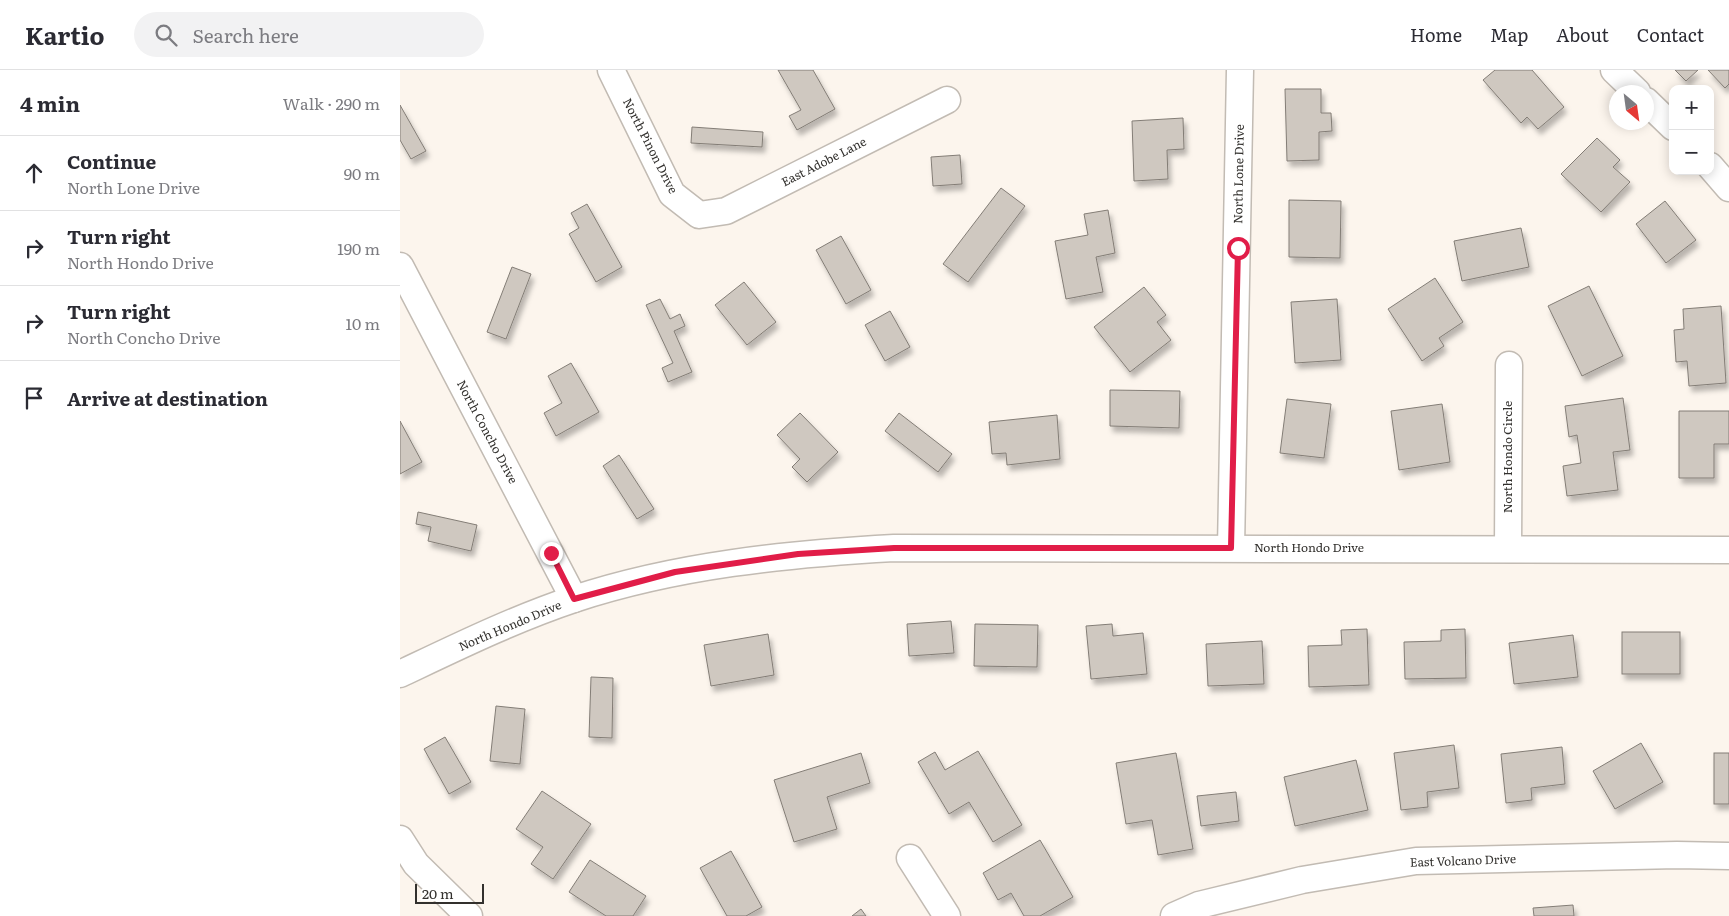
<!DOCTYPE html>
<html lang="en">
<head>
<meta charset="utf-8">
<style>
	:root { --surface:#fff; --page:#f2f2f3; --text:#2b2b33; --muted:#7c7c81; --line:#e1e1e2 }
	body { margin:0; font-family:Literata,serif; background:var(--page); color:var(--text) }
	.controls { position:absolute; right:15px; top:15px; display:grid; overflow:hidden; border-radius:10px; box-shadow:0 2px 12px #0003 }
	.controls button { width:45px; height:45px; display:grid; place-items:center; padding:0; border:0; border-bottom:1px solid var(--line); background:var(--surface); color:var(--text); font:25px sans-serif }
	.compass { position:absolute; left:1209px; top:15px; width:45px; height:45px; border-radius:50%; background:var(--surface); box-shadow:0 2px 12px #0003; rotate:151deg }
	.scale { position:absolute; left:15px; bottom:12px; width:69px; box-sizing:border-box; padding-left:5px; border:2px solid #32302d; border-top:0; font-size:14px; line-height:18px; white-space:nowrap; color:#32302d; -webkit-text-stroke:4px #fff; paint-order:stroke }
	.stop { position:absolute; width:15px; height:15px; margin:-11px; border:4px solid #e11d48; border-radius:50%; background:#fff }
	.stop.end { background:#e11d48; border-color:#fff; box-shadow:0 1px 5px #0008 }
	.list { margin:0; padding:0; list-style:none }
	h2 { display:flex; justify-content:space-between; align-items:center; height:65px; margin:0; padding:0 20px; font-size:21px }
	h2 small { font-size:16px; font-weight:400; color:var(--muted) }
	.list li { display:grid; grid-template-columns:32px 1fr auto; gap:15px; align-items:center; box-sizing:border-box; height:75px; padding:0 20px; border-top:1px solid var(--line) }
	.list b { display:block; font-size:19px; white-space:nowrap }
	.list p { margin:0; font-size:16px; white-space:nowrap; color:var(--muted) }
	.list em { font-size:16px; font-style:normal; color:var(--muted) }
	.icon { flex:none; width:28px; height:28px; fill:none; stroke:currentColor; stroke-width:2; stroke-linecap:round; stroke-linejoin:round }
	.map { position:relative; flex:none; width:1329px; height:846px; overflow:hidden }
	header { display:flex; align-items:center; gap:30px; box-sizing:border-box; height:70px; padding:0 25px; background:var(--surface); border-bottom:1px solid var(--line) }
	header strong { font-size:24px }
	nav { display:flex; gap:28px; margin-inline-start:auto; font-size:18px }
	.search { width:350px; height:45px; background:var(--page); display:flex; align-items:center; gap:12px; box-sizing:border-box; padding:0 18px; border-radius:28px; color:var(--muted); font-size:19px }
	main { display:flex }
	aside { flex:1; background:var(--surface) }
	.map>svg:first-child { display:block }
	.building { fill:#cfc8c0; stroke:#837d76; filter:url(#shadow) }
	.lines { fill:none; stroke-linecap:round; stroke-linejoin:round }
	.minor-casing { stroke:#c2bbb3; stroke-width:29 }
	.minor { stroke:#fff; stroke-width:26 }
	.route { stroke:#e11d48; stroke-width:6 }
	.labels { text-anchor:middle; stroke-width:4; stroke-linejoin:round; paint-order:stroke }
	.street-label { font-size:12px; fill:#32302d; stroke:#fff }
</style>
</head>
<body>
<header>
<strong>Kartio</strong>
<div class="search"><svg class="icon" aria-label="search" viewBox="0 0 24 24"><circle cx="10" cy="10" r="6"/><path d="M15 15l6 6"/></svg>Search here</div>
<nav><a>Home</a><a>Map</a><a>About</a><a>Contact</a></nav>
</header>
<main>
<aside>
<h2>4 min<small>Walk · 290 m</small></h2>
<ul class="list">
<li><svg class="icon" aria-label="ahead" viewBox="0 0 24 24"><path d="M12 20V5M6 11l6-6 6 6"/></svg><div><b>Continue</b><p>North Lone Drive</p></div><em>90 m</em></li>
<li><svg class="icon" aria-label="right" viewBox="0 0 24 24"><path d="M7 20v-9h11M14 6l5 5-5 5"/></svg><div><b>Turn right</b><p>North Hondo Drive</p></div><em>190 m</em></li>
<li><svg class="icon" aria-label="right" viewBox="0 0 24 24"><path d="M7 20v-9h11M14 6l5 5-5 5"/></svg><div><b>Turn right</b><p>North Concho Drive</p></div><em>10 m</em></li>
<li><svg class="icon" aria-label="arrive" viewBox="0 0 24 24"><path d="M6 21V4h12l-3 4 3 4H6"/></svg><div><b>Arrive at destination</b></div></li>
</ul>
</aside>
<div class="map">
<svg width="1329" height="846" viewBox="0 0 1329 846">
	<defs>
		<filter id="shadow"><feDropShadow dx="3" dy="5.5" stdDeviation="2.5" flood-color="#0004"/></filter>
	</defs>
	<rect width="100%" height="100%" fill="#fcf5ed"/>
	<g class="building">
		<polygon points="378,0 413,0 435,39 397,60 389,46 401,40"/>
		<polygon points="1095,0 1132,0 1164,37 1138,59 1127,47 1121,53 1083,10"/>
		<polygon points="1275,0 1298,0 1286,11"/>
		<polygon points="1308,0 1329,0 1329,14 1325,18"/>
		<polygon points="885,19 921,19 921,43 931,43 932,61 919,62 919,90 887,91"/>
		<polygon points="0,35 26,81 11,89 0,70"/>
		<polygon points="783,48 784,79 767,80 768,109 734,111 732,51"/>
		<polygon points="292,57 363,62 362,77 291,73"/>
		<polygon points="1197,68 1220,90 1213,97 1230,112 1201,142 1161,104"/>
		<polygon points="560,85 562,114 533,116 531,87"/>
		<polygon points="601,118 625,136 568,212 543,194"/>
		<polygon points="889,130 941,131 940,188 889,187"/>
		<polygon points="1265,131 1296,170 1266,193 1236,154"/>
		<polygon points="187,134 222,197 196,212 169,164 179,158 171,143"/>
		<polygon points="708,140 715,183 696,187 703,222 666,229 655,171 688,165 684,144"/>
		<polygon points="1121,158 1129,197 1062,211 1054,171"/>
		<polygon points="441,166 471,220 446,234 416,180"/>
		<polygon points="112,197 131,204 106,269 87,262"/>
		<polygon points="1035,208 1063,252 1039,268 1044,276 1022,291 988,239"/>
		<polygon points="344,212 376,252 347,275 315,235"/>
		<polygon points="1189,216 1223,286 1182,306 1148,236"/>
		<polygon points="744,217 766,245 757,252 771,270 730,302 694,257"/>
		<polygon points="260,229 270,249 280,244 285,256 274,261 292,302 268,312 262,298 273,293 246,235"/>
		<polygon points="937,229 941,290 895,293 891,232"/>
		<polygon points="1321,236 1326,313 1289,316 1287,291 1276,292 1274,260 1284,259 1283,239"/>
		<polygon points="490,241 510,277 485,291 465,255"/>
		<polygon points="171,293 199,342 156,366 144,343 162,333 148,306"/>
		<polygon points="710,320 780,321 779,358 710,356"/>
		<polygon points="1223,328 1230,380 1213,382 1218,420 1167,426 1163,396 1181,393 1177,365 1169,367 1165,336"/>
		<polygon points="887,329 931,334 924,388 880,383"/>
		<polygon points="1042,334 1050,392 999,400 991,341"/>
		<polygon points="1279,341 1329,341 1329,374 1314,374 1314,408 1279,408"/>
		<polygon points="400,343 438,382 407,412 392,397 400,389 377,365"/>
		<polygon points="499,343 552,384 538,402 485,361"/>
		<polygon points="657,345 660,389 607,395 606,383 592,384 589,352"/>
		<polygon points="0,351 22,392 0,404"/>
		<polygon points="219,385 254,439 237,449 203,396"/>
		<polygon points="18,442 77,455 71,481 28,471 31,457 16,454"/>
		<polygon points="551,551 554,583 509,586 507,554"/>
		<polygon points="575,554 638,555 637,597 574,596"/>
		<polygon points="712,554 713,566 743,563 747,604 691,609 686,556"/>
		<polygon points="967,559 969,615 909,617 908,576 942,575 941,560"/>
		<polygon points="1065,559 1066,608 1005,609 1004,572 1041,571 1041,560"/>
		<rect x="1222" y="562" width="58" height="42"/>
		<polygon points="368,564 374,605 311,616 304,575"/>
		<polygon points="1173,565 1178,607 1114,614 1109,573"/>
		<polygon points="862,571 864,614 808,616 806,574"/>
		<polygon points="191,607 213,608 212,668 189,667"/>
		<polygon points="96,636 125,639 120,694 90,691"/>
		<polygon points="45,667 71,712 49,724 24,679"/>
		<polygon points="1241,673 1263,712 1215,739 1193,701"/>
		<polygon points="1054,675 1059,718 1027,722 1028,737 1001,740 994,683"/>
		<polygon points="1162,677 1165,714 1131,718 1132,730 1106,733 1101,684"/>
		<polygon points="578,681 622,755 593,772 569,732 549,744 518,692 535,682 545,700"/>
		<polygon points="461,683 470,713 427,727 437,759 394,772 374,710"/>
		<polygon points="776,683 793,779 758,785 752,750 726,754 716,693"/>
		<rect x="1314" y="683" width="15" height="51"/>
		<polygon points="956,690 968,740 895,756 884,707"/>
		<polygon points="142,721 191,754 153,809 131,794 143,777 116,759"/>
		<polygon points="836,722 839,751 801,756 797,726"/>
		<polygon points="640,770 673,827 640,846 624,846 611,823 598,830 583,803"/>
		<polygon points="331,781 362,837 346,846 327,846 300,798"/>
		<polygon points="190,790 246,826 233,846 206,846 169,822"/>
		<polygon points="1173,835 1174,846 1134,846 1133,838"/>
		<polygon points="461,839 466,846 452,846"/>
	</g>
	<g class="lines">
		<defs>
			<g id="minor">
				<polyline points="211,0 272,124 299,145 326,141 547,30"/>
				<polyline points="1214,0 1237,22"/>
				<polyline points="1246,31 1273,57"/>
				<polyline points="1310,96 1329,118"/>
				<polyline points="0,196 174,529"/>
				<polyline points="831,478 840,0"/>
				<polyline points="1108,479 1109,295"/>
				<path d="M0,604C57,577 114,549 174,529C277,495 387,484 494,478L1329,480"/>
				<polyline points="0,769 16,794 69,846"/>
				<polyline points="510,788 547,846"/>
				<polyline points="774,846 799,835 902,810 1016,791 1277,785 1329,786"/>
			</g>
		</defs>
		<use href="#minor" class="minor-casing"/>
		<use href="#minor" class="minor"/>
	</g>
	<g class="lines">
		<polyline class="route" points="151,483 174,529 275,502 398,484 494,478 831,478 838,178"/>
	</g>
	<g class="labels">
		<g class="street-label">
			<text transform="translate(250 76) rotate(63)" y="4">North Pinon Drive</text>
			<text transform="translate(424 92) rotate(-27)" y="4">East Adobe Lane</text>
			<text transform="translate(839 104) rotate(-89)" y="4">North Lone Drive</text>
			<text transform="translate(87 362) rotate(62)" y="4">North Concho Drive</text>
			<text transform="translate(1108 387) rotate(-90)" y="4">North Hondo Circle</text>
			<text x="909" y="482">North Hondo Drive</text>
			<text transform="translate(110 556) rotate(-23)" y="4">North Hondo Drive</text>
			<text transform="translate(1063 791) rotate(-2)" y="4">East Volcano Drive</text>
		</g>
	</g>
</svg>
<div class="controls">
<button>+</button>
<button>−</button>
</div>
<svg class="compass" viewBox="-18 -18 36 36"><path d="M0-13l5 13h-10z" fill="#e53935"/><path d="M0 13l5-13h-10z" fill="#7c7c81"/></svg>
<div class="scale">20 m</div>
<div class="stop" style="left:838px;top:178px"></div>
<div class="stop end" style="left:151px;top:483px"></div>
</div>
</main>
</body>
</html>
